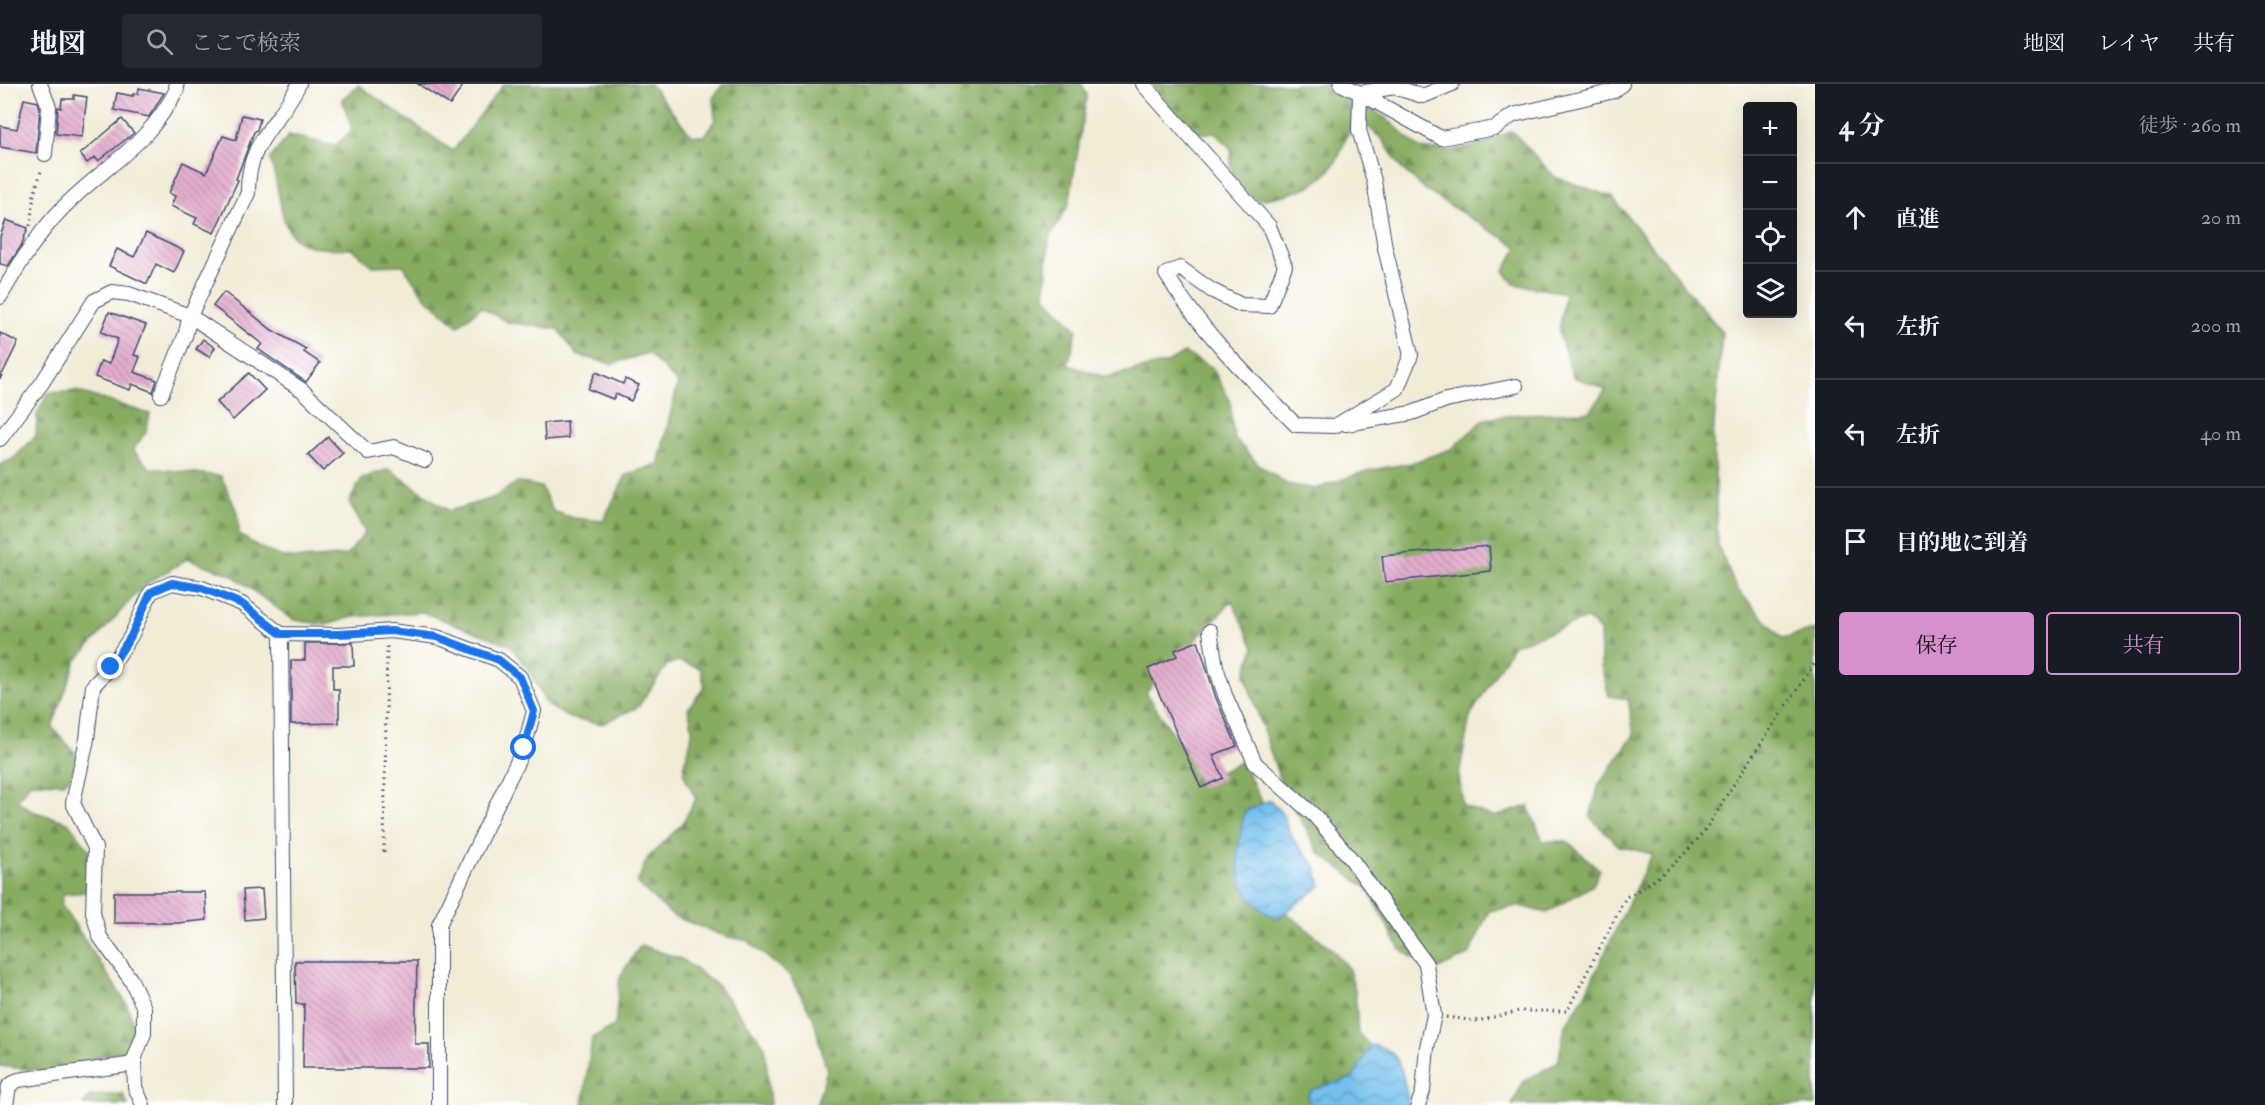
<!DOCTYPE html>
<html lang="ja">
<head>
<meta charset="utf-8">
<style>
	:root { --surface:#171b24; --page:#242831; --text:#f1f3f6; --muted:#9ea1a6; --line:#363941; --accent:#d690ce }
	body { margin:0; font-family:"IM FELL Double Pica","Noto Serif JP",serif; background:var(--page); color:var(--text) }
	.controls { position:absolute; right:18px; top:18px; display:grid; overflow:hidden; border-radius:6px; box-shadow:0 6px 24px #0002 }
	.controls button { width:54px; height:54px; display:grid; place-items:center; padding:0; border:0; border-bottom:2px solid var(--line); background:var(--surface); color:var(--text); font:30px sans-serif }
	.stop { position:absolute; width:18px; height:18px; margin:-14px; border:4px solid #1a73e8; border-radius:50%; background:#fff }
	.stop.end { background:#1a73e8; border-color:#fff; box-shadow:0 2px 6px #0008 }
	.list { margin:0; padding:0; list-style:none }
	h2 { display:flex; justify-content:space-between; align-items:center; height:78px; margin:0; padding:0 24px; font-size:26px }
	h2 small { font-size:20px; font-weight:400; color:var(--muted) }
	.list li { display:grid; grid-template-columns:39px 1fr auto; gap:18px; align-items:center; box-sizing:border-box; height:108px; padding:0 24px; border-top:2px solid var(--line) }
	.list b { display:block; font-size:22px; white-space:nowrap }
	.list em { font-size:20px; font-style:normal; color:var(--muted) }
	.actions { display:flex; gap:12px; padding:18px 24px }
	.actions a { flex:1; padding:14px 0; border:2px solid var(--accent); border-radius:6px; text-align:center; font-size:21px; color:var(--accent) }
	.actions .main { background:var(--accent); color:#111 }
	.icon { flex:none; width:33px; height:33px; fill:none; stroke:currentColor; stroke-width:2; stroke-linecap:round; stroke-linejoin:round }
	.map { position:relative; flex:none; width:1815px; height:1021px; overflow:hidden }
	header { display:flex; align-items:center; gap:36px; box-sizing:border-box; height:84px; padding:0 30px; background:var(--surface); border-bottom:2px solid var(--line) }
	header strong { font-size:28px }
	nav { display:flex; gap:33px; margin-inline-start:auto; font-size:21px }
	.search { width:420px; height:54px; background:var(--page); display:flex; align-items:center; gap:15px; box-sizing:border-box; padding:0 21px; border-radius:6px; color:var(--muted); font-size:22px }
	main { display:flex }
	aside { flex:1; background:var(--surface) }
	.map>svg:first-child { display:block }
	.forest { fill:url(#forest-firs); stroke:#516e60; stroke-width:1.5 }
	.water { fill:url(#water-waves); stroke:#4778a6; stroke-width:1.5 }
	.building { fill:url(#building-back-hatch) }
	.lines { fill:none; stroke-linecap:round; stroke-linejoin:round }
	.street-casing { stroke:#3b4b70; stroke-width:16 }
	.path { stroke:#3b4b70; stroke-width:3; stroke-dasharray:1.5 4.5; stroke-linecap:butt }
	.street { stroke:#fff; stroke-width:14 }
	.route { stroke:#1a73e8; stroke-width:8 }
</style>
</head>
<body>
<header>
<strong>地図</strong>
<div class="search"><svg class="icon" aria-label="search" viewBox="0 0 24 24"><circle cx="10" cy="10" r="6"/><path d="M15 15l6 6"/></svg>ここで検索</div>
<nav><a>地図</a><a>レイヤ</a><a>共有</a></nav>
</header>
<main>
<div class="map">
<svg width="1815" height="1021" viewBox="0 0 1815 1021">
	<defs>
		<pattern id="forest-firs" width="22" height="20" patternUnits="userSpaceOnUse" patternTransform="scale(1.5)"><rect width="22" height="20" fill="#87ac61"/><path d="M5 1l3.5 6h-7zM16 11l3.5 6h-7z" fill="#6e8c53"/></pattern>
		<pattern id="water-waves" width="16" height="10" patternUnits="userSpaceOnUse" patternTransform="scale(1.5)"><rect width="16" height="10" fill="#73c0ed"/><path d="M0 5q4-4 8 0t8 0" fill="none" stroke="#5e9cc3"/></pattern>
		<pattern id="building-back-hatch" width="6" height="6" patternUnits="userSpaceOnUse" patternTransform="scale(1.5)"><rect width="6" height="6" fill="#e5afcf"/><path d="M-1 5l2 2M0 0l6 6M5-1l2 2" fill="none" stroke="#b98fab"/></pattern>
	</defs>
	<rect width="100%" height="100%" fill="#fff"/>
	<filter id="ink" filterUnits="userSpaceOnUse"><feTurbulence type="fractalNoise" baseFrequency=".0167" numOctaves="2"/><feDisplacementMap in="SourceGraphic" scale="12" xChannelSelector="R" yChannelSelector="G"/><feConvolveMatrix kernelMatrix="1 2 1 2 8 2 1 2 1" color-interpolation-filters="sRGB"/></filter>
	<filter id="wash" filterUnits="userSpaceOnUse"><feTurbulence type="fractalNoise" baseFrequency=".008" numOctaves="4" result="noise"/><feDisplacementMap in="SourceGraphic" scale="24" xChannelSelector="R" yChannelSelector="G"/><feGaussianBlur stdDeviation="1.35" result="paint"/><feColorMatrix in="noise" values="0 0 0 0 0 0 0 0 0 0 0 0 0 0 0 0 0 1.4 0 .05"/><feComposite in="paint" operator="in"/></filter>
	<g filter="url(#wash)">
		<rect width="100%" height="100%" fill="#f2ecd7"/>
		<g class="forest">
			<path d="M504,0H650L691,51L705,52L715,36L713,14L723,0H1082L1087,11L1069,120L1049,155L1045,212L1077,246L1068,281L1105,293L1167,279L1184,269L1212,283L1230,317L1234,354L1258,380L1287,400L1316,405L1366,387L1411,379L1451,365L1485,335L1520,330L1590,328L1606,305L1573,293L1559,249L1565,209L1514,200L1504,187L1518,163L1426,107L1401,84L1383,56L1358,34C1344,50 1345,64 1335,79C1318,106 1288,111 1258,116C1236,101 1227,94 1232,66L1215,48L1192,51L1150,0H1344L1362,20L1386,34L1419,64L1449,67L1476,62L1512,47L1555,93L1612,113L1722,248L1713,354L1718,462L1737,505L1782,554L1815,546V1021H1512L1523,998L1558,978L1565,942L1583,914L1652,770L1619,762L1590,733L1599,700L1634,651L1628,615L1609,612L1601,583L1600,547L1587,535L1513,561L1470,632L1459,691L1463,722L1494,733L1528,722L1543,757H1567L1600,786L1593,801L1547,829L1519,822L1489,827L1469,871L1432,888L1399,864L1368,805L1319,769L1299,732L1285,712L1245,591L1254,564L1232,517L1146,608L1203,697L1242,677L1264,723L1268,814L1332,865L1348,883L1355,906L1358,949L1381,974L1333,1021H816L827,987L813,933L789,891L746,856L727,853L673,832L637,799L647,775L682,740L696,714C674,680 687,683 692,650C693,642 690,633 688,625L705,602L700,584L678,577L667,581L638,623L602,640L569,634L547,621L529,587L510,561L422,528L353,533L326,541L294,536L230,490L187,475L144,501L76,577L52,643L77,671L73,691L64,699L31,698L17,716L32,727L68,738L90,767L87,808L63,810L61,820L127,920L135,946L124,966L95,974L66,990L0,982V381L14,374L36,352L37,330L48,309L76,307L150,330L146,348L133,366L150,384L221,392L237,428L239,450C283,481 297,476 347,471L365,449L349,418L362,394L389,385L449,427L493,414L517,398L541,403L553,427L573,434L603,437L626,391L658,380L678,299L648,269L612,280L577,271L558,245L507,238L481,223L458,242L425,213L403,181L373,182L351,164C270,171 289,132 270,75L289,51L335,62L352,46L342,15L358,1L453,67Z"/>
			<polygon points="641,861 681,875 717,901 765,962 770,1021 583,1021 592,954 615,941 620,892"/>
			<polygon points="123,1010 128,1021 83,1021 90,1012"/>
		</g>
		<g class="water">
			<path d="M1270,716L1283,731L1292,754L1316,783L1321,802L1276,835C1268,829 1255,822 1250,814C1231,787 1238,757 1245,727Z"/>
			<path d="M1371,961C1405,965 1402,993 1409,1021H1311L1307,1012L1313,1005L1353,994Z"/>
		</g>
		<g id="blocks">
			<g class="building">
				<polygon points="418,0 464,0 450,21"/>
				<polygon points="139,4 164,9 149,33 114,26 117,9 133,12 133,10 138,10"/>
				<polygon points="74,11 87,13 82,53 56,50 58,23 61,24 62,15 74,15"/>
				<polygon points="24,15 38,18 40,24 36,69 0,63 0,42 17,45"/>
				<polygon points="242,31 260,35 257,46 254,48 236,95 238,96 214,149 194,140 197,134 171,122 175,112 169,109 183,78 206,89 223,52 236,56"/>
				<polygon points="122,35 134,49 98,77 95,73 87,79 80,70"/>
				<polygon points="6,136 28,144 21,162 8,182 0,180 0,153"/>
				<polygon points="146,149 184,167 174,189 156,180 147,200 109,182 117,165 134,173"/>
				<polygon points="224,208 272,246 306,265 304,268 320,279 306,298 258,265 262,260 213,222"/>
				<polygon points="109,228 146,241 134,271 140,273 134,288 157,296 153,308 132,300 130,306 95,293 101,277 109,280 118,255 101,248"/>
				<polygon points="0,249 18,258 0,295"/>
				<polygon points="203,255 215,264 209,273 196,265"/>
				<polygon points="596,288 623,300 625,295 639,301 631,317 616,310 613,315 588,305"/>
				<polygon points="249,289 265,306 233,336 217,318"/>
				<polygon points="567,337 568,354 545,356 544,339"/>
				<polygon points="328,353 343,369 323,387 308,371"/>
				<polygon points="1489,462 1491,487 1385,498 1382,472"/>
				<polygon points="1198,557 1216,614 1237,662 1213,671 1223,694 1201,704 1148,585 1177,572 1175,566"/>
				<polygon points="305,559 353,559 354,582 333,582 333,605 339,605 339,639 291,640 291,576 305,576"/>
				<polygon points="262,805 264,834 245,836 243,806"/>
				<polygon points="114,808 205,808 207,836 178,839 114,839"/>
				<polygon points="295,877 417,877 415,960 429,960 429,984 303,984 304,920 296,920"/>
			</g>
		</g>
	</g>
	<g filter="url(#ink)">
		<use href="#blocks" fill-opacity="0" stroke="#3b4b70" stroke-width="1.5"/>
		<g class="lines">
			<defs>
				<g id="street">
					<polyline points="40,0 49,23 45,70"/>
					<path d="M1143,0L1269,142L1285,182L1269,222L1241,221L1211,206L1180,184L1166,190C1201,247 1249,294 1296,341L1335,342L1397,305L1411,271L1385,164L1374,97L1359,46L1360,9L1341,0"/>
					<polyline points="1360,9 1441,54 1495,44 1513,31 1614,7 1622,0"/>
					<polyline points="1360,9 1394,3 1423,12 1452,0"/>
					<path d="M0,213C21,177 42,142 73,114C116,74 149,59 177,5L176,0"/>
					<path d="M161,311L185,252L190,232L248,109C247,57 278,42 299,0"/>
					<polyline points="1346,340 1412,329 1446,316 1516,302"/>
					<polyline points="0,355 42,299 94,217 112,208 129,210 190,232 302,306 368,368 394,363 425,376"/>
					<polyline points="1210,547 1216,583 1225,611 1255,679 1315,732 1352,776 1426,880 1434,931 1427,963 1423,1007 1418,1021"/>
					<polyline points="281,550 285,1021"/>
					<polyline points="6,1021 9,1002 18,996 134,980"/>
					<polyline points="143,1021 135,1003 134,976 144,949 144,924 131,896 100,853 93,829 95,764 73,719 87,655 93,602 111,583 131,552 151,508 172,499 202,504 242,520 281,550 339,551 391,547 437,553 499,576 520,593 534,627 524,664 439,841 439,1021"/>
				</g>
			</defs>
			<use href="#street" class="street-casing"/>
			<g class="path">
				<polyline points="30,142 34,111 42,84"/>
				<polyline points="384,768 387,561"/>
				<path d="M1446,933L1478,937L1519,927H1567L1626,813C1666,793 1704,755 1724,715L1815,579"/>
			</g>
			<use href="#street" class="street"/>
		</g>
	</g>
	<g class="lines" filter="url(#ink)">
		<polyline class="route" points="111,583 131,552 151,508 172,499 202,504 242,520 281,550 339,550 391,547 437,553 499,576 520,593 534,627 524,664"/>
	</g>
</svg>
<div class="controls">
<button>+</button>
<button>−</button>
<button><svg class="icon" aria-label="locate" viewBox="0 0 24 24"><circle cx="12" cy="12" r="6"/><path d="M12 2v4M12 18v4M2 12h4M18 12h4"/></svg></button>
<button><svg class="icon" aria-label="layers" viewBox="0 0 24 24"><path d="M12 4l9 5-9 5-9-5zM3 14l9 5 9-5"/></svg></button>
</div>
<div class="stop" style="left:524px;top:664px"></div>
<div class="stop end" style="left:111px;top:583px"></div>
</div>
<aside>
<h2>4 分<small>徒歩 · 260 m</small></h2>
<ul class="list">
<li><svg class="icon" aria-label="ahead" viewBox="0 0 24 24"><path d="M12 20V5M6 11l6-6 6 6"/></svg><div><b>直進</b></div><em>20 m</em></li>
<li><svg class="icon" aria-label="left" viewBox="0 0 24 24"><path d="M17 20v-9H6M10 6l-5 5 5 5"/></svg><div><b>左折</b></div><em>200 m</em></li>
<li><svg class="icon" aria-label="left" viewBox="0 0 24 24"><path d="M17 20v-9H6M10 6l-5 5 5 5"/></svg><div><b>左折</b></div><em>40 m</em></li>
<li><svg class="icon" aria-label="arrive" viewBox="0 0 24 24"><path d="M6 21V4h12l-3 4 3 4H6"/></svg><div><b>目的地に到着</b></div></li>
</ul>
<div class="actions"><a class="main">保存</a><a>共有</a></div>
</aside>
</main>
</body>
</html>
